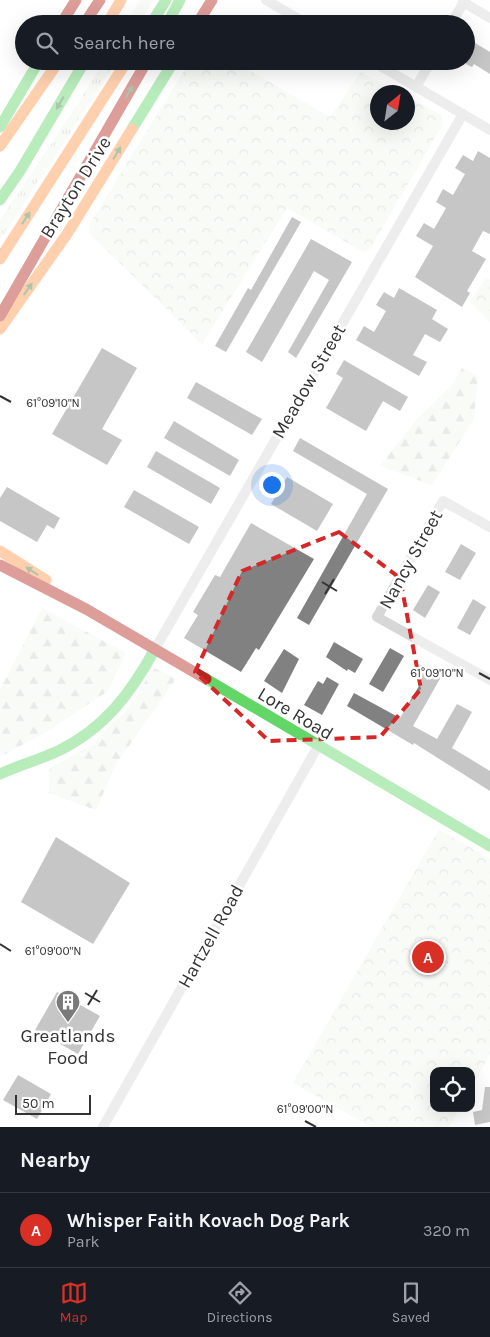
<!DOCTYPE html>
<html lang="en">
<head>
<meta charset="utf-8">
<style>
	:root { --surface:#171b24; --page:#20242c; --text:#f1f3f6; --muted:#9ea1a6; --line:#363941; --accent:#d93025 }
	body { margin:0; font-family:Karla,sans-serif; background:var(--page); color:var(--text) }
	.controls { position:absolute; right:15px; bottom:15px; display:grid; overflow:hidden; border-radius:10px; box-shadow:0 5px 20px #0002 }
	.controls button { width:45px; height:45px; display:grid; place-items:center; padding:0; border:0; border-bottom:1px solid var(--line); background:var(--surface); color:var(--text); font:25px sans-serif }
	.compass { position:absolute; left:370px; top:85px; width:45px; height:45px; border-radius:50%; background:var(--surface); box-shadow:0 5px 20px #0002; rotate:30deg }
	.scale { position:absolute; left:15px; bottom:12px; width:76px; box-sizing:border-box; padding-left:5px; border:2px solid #333; border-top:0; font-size:14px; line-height:18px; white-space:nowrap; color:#333; -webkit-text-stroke:4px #fff; paint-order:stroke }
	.you { position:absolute; left:271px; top:484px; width:18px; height:18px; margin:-12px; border:4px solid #fff; border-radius:50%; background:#1a73e8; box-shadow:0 0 0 8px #1a73e833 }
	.badge { display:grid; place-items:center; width:32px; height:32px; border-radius:50%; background:var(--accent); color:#fff; font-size:16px; font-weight:700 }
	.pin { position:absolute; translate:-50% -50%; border:2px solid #fff; box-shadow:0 1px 5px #0006 }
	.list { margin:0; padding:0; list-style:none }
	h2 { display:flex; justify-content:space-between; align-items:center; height:65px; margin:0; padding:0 20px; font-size:21px }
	h2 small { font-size:16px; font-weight:400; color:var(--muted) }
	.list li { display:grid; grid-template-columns:32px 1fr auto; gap:15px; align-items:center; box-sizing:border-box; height:75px; padding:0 20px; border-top:1px solid var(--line) }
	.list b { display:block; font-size:19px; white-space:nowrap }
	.list p { margin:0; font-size:16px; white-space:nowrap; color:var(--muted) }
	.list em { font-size:16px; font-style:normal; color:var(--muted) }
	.icon { flex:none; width:28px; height:28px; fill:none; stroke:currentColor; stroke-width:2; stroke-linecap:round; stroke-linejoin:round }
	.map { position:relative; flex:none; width:490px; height:1127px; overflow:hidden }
	.search { position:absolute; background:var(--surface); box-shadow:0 5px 20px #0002; left:15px; right:15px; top:15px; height:55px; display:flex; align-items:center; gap:12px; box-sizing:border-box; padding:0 18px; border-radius:28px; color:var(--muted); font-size:19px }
	.sheet { height:140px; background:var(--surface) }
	nav { display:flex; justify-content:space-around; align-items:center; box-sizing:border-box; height:70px; border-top:1px solid var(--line); background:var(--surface); font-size:14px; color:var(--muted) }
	nav a { display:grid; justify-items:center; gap:2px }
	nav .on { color:var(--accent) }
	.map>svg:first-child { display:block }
	.grass { fill:url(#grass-tufts) }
	.forest { fill:url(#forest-firs) }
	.park { fill:url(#park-crowns) }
	.building { fill:#818181 }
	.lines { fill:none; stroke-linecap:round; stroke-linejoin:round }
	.street { stroke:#d7d7d7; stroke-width:10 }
	.fast { stroke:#63d668; stroke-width:11 }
	.slow { stroke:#ff974d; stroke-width:11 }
	.jam { stroke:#b3261e; stroke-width:11 }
	.oneway { fill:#497c4b }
	.marked { fill:none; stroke:#d62828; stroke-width:4; stroke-dasharray:10 6; stroke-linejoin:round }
	.ticks { fill:none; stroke:#333; stroke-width:2 }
	.labels { text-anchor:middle; stroke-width:5; stroke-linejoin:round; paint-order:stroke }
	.street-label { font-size:19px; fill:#333; stroke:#fff }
	.poi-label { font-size:19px; fill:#333; stroke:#fff }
	.ticks-label { font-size:12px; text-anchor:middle; fill:#333; stroke:#fff; stroke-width:5; stroke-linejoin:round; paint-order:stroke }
</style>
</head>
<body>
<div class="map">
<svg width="490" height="1127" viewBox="0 0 490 1127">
	<defs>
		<pattern id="grass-tufts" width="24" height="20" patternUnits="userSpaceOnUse" patternTransform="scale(1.25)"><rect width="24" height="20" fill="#f1f5ed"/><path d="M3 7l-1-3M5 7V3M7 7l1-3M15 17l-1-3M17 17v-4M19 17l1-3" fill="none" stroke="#cfd2cc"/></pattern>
		<pattern id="forest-firs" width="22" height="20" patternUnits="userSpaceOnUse" patternTransform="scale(1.25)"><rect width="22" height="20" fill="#f1f5ed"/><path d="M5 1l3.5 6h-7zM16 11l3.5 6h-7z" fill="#cfd2cc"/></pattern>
		<pattern id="park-crowns" width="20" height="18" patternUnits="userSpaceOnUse" patternTransform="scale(1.25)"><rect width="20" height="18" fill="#f1f5ed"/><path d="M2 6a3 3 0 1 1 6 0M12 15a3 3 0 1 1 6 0" fill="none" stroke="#cfd2cc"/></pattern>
	</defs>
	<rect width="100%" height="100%" fill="#fff"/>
	<g class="grass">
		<polygon points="140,0 153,0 139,24 126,24"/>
		<polygon points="104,61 117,61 0,240 0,220 79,102"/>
	</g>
	<g class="forest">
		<polygon points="462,368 478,376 474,419 432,485 380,466 417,419 451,386"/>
		<polygon points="42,608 126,653 108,691 48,731 0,757 0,690"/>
		<polygon points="154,668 176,679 116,764 96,810 49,793 50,768 94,744 111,723 123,715"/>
	</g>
	<g class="park">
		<polygon points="190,61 233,61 330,117 361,72 398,92 378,92 378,122 408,122 408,97 441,115 443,124 370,249 363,252 287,208 202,344 90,234 90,223"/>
		<polygon points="486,278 490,279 490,322 470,302"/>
		<polygon points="439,829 490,859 490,1055 471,1088 471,1071 434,1071 434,1108 460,1108 449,1127 371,1127 293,1083"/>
	</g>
	<g class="building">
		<polygon points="470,40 490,52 490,74 474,64 472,67 466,64 466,41 469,43"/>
		<polygon points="478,151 490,158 490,234 483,231 472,251 486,259 467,291 470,293 462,307 415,277 433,246 416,236 424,223 434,229 446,208 436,202 443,189 453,195 465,174 455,168 463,155 473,161"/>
		<polygon points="292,217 301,222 226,352 215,346 248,288 251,290"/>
		<polygon points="311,239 352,262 296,358 288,352 329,280 314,271 262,362 246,352"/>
		<polygon points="399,288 437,310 432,319 448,329 440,342 425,334 413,355 427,362 419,376 356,340 364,326 374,332 386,311 376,305 384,292 394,298"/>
		<polygon points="102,348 137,368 102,429 122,440 107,465 52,434"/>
		<polygon points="344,360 408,397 400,411 383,401 366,431 326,408 343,378 336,374"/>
		<polygon points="196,382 262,419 252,435 187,398"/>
		<polygon points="174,421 239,460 230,476 164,438"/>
		<polygon points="300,438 388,489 309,625 297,618 367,494 293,451"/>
		<polygon points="156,451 220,488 211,504 147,467"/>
		<polygon points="287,477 333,504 317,531 271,504"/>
		<polygon points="7,487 60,518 54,529 47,525 37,542 0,521 0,498"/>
		<polygon points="134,490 199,527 189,544 124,507"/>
		<polygon points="251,523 314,559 259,650 256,648 241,672 184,638 198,615 193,612 215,575 220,577"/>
		<polygon points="461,544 476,553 460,580 445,572"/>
		<polygon points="428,585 440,592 425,618 413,610"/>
		<polygon points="473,599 486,607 470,635 457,628"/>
		<polygon points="334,642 363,659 355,673 348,669 347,671 326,657"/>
		<polygon points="390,648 404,656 383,692 369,684"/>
		<polygon points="284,649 299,659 282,693 264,681"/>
		<polygon points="420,665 441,677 413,726 437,739 457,704 472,712 452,748 490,771 490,791 414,743 413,745 347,706 354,693 400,718 422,681 414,676"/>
		<polygon points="327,677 339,684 322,715 304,705 318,681 323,684"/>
		<polygon points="56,837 130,883 93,944 21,902"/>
		<polygon points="57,992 100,1016 78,1054 35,1030"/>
		<polygon points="18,1075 51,1094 37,1119 3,1100"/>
		<polygon points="485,1087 490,1087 490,1122 475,1125 473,1112 482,1110"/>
	</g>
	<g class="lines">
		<g class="street">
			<polyline points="266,0 307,24"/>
			<polyline points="463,2 490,18"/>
			<polyline points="451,24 465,0"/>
			<polyline points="372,61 490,130"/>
			<polyline points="416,87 431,61"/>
			<polyline points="490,527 443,501 377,617 490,680"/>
			<polyline points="155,649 463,114"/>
			<polyline points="103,1127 318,746"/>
		</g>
		<g class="fast">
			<polyline points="151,24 166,0"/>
			<polyline points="167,24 180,0"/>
			<polyline points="0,127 39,61"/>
			<polyline points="132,129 174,61"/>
			<polyline points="0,200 20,171 85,61"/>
			<polyline points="206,679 490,846"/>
			<path d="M0,774C19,765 39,760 58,751C104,729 131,693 155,649"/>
		</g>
		<g class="slow">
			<polyline points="107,24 121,0"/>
			<polyline points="0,146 59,61"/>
			<polyline points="0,259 127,61"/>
			<polyline points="0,329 67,234 132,129"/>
			<polyline points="0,551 46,580"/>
		</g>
		<g class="jam">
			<polyline points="61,24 76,0"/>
			<polyline points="84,24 100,0"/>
			<polyline points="197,24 212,0"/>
			<polyline points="0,316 147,61"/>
			<polyline points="0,565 86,609 206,679"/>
		</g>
	</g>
	<defs><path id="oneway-solid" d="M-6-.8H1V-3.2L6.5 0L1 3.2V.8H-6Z" transform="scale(1.25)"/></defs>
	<g class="oneway">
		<use href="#oneway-solid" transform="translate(129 92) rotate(-61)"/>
		<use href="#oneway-solid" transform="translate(60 103) rotate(120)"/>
		<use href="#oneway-solid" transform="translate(117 153) rotate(-58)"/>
		<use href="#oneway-solid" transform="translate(26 218) rotate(-57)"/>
		<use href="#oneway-solid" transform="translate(28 289) rotate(-55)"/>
		<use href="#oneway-solid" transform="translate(32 571) rotate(-147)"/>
	</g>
	<path d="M0 0H490V1127H0ZM339,532L400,578L421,689L380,737L269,741L195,672L242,571Z" fill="#fff" fill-opacity=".55" fill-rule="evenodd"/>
	<path class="marked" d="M339,532L400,578L421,689L380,737L269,741L195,672L242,571Z"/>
	<path class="ticks" d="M0,396L11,402M322,582L337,591M325,594L334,579M479,673L490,679M0,944L11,951M85,993L100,1002M88,1005L97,990M305,1121L316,1127"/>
	<defs>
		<symbol id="building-pin" viewBox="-11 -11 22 30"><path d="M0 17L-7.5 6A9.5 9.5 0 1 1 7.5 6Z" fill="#7a7a7a" stroke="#fff"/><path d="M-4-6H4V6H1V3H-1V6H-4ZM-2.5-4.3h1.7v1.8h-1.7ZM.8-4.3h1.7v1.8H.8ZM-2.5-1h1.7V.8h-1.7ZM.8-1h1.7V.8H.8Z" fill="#fff"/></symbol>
	</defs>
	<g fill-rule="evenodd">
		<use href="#building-pin" x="54" y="988" width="28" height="38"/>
	</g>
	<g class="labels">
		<g class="street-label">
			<text transform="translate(75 187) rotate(-58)" y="7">Brayton Drive</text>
			<text transform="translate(308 381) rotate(-60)" y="7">Meadow Street</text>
			<text transform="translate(410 559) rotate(-61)" y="7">Nancy Street</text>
			<text transform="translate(296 713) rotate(31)" y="7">Lore Road</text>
			<text transform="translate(210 936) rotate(-61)" y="7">Hartzell Road</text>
		</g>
		<g class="poi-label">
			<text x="68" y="1042">Greatlands<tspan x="68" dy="22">Food</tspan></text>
		</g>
	</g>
	<g class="ticks-label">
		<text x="53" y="407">61°09'10"N</text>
		<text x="437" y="677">61°09'10"N</text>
		<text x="53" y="955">61°09'00"N</text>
		<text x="305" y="1113">61°09'00"N</text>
	</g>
</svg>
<div class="controls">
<button><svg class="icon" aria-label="locate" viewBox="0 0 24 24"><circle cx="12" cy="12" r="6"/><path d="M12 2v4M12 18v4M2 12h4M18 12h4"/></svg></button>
</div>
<svg class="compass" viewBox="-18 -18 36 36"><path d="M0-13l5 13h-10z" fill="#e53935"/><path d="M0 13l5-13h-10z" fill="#9ea1a6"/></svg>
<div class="scale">50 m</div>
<div class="you"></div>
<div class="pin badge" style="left:428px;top:957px">A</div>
<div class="search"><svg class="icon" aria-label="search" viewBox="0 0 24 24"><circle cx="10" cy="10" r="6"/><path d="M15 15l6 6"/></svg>Search here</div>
</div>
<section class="sheet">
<h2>Nearby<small></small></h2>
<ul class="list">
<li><span class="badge">A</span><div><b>Whisper Faith Kovach Dog Park</b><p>Park</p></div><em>320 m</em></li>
</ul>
</section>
<nav>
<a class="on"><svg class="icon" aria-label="map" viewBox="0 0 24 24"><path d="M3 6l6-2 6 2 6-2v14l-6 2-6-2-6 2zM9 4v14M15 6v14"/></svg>Map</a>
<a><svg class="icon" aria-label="directions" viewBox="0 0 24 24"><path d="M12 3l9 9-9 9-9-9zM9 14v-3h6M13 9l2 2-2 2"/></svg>Directions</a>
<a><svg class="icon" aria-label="saved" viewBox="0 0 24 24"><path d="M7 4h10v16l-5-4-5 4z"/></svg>Saved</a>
</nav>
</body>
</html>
